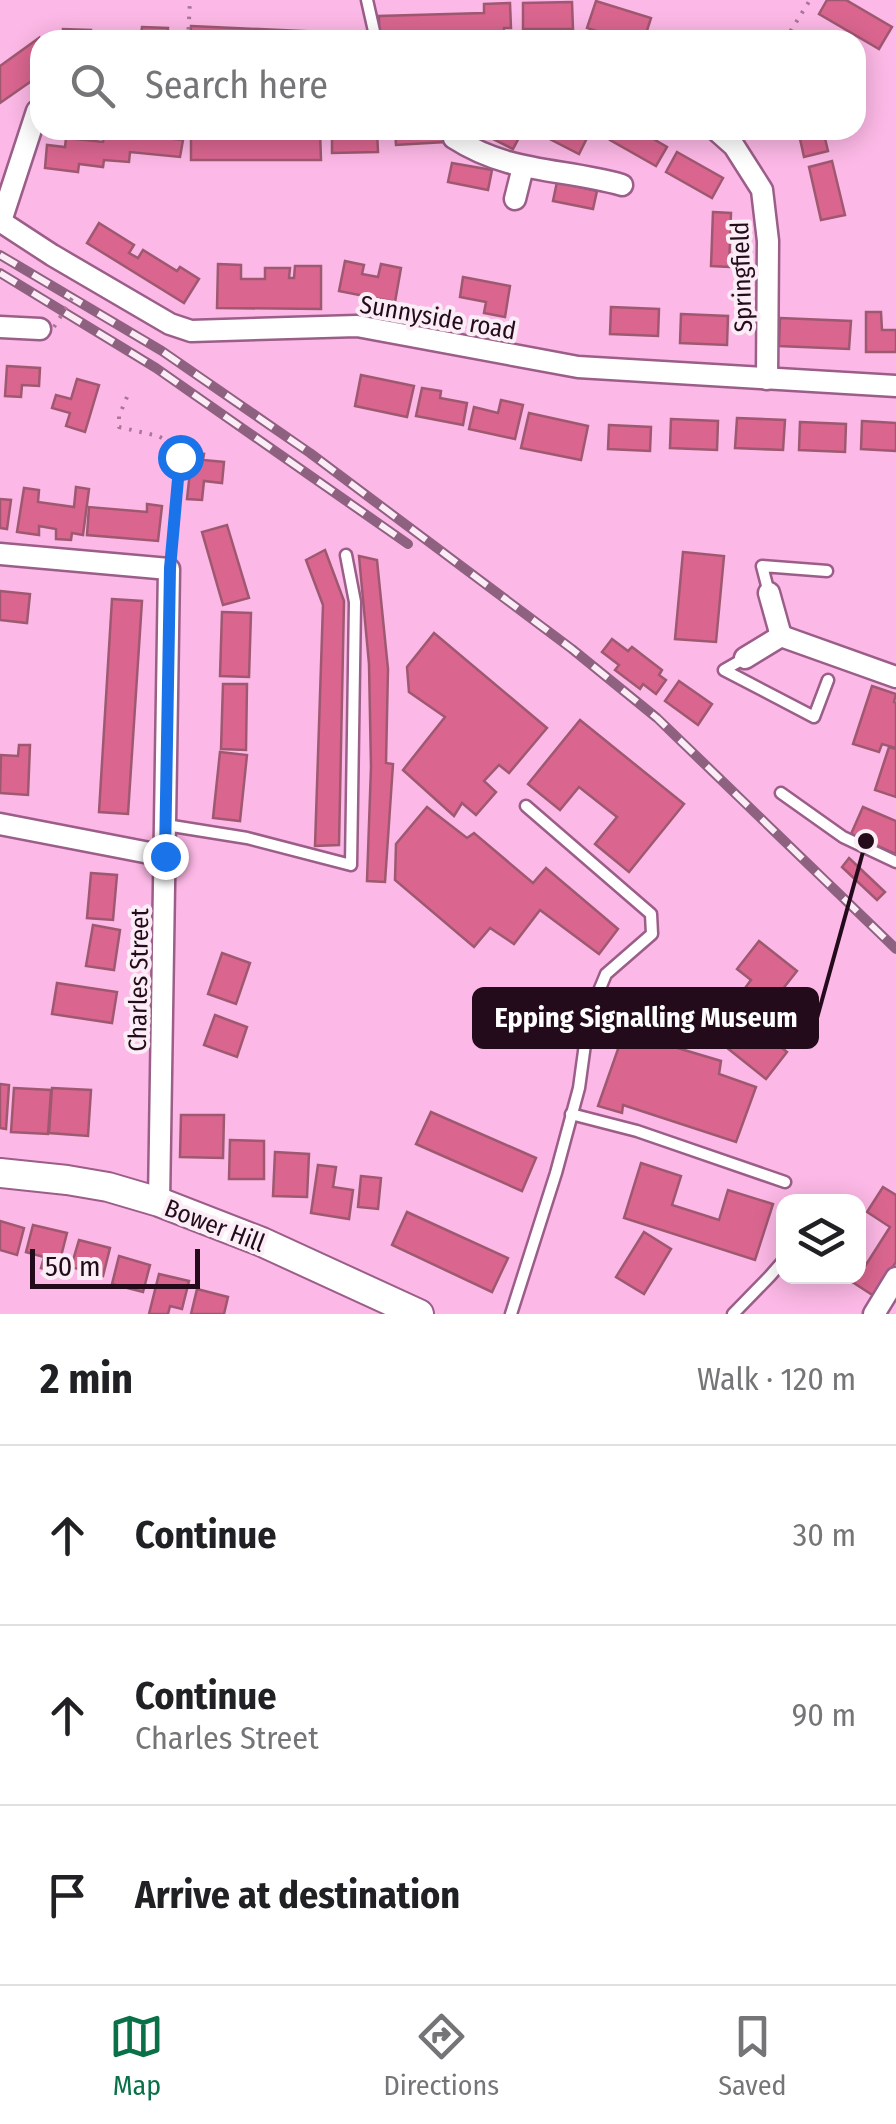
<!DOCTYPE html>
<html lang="en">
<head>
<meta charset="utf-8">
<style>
	:root { --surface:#fff; --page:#f2f2f2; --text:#202124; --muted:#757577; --line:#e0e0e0; --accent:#097048 }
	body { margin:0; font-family:"Fira Sans Condensed",sans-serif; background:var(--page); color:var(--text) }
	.controls { position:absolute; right:30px; bottom:30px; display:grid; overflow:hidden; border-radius:20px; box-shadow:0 5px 25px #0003 }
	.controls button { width:90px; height:90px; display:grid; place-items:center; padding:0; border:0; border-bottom:2px solid var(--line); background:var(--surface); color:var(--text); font:50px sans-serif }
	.scale { position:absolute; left:30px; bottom:25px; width:170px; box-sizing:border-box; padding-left:10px; border:5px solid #230b1c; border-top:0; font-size:28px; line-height:35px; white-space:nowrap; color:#230b1c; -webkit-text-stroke:8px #fbedf6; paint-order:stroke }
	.stop { position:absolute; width:30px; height:30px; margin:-22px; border:8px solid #1a73e8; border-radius:50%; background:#fff }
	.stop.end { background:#1a73e8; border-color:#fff; box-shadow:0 2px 10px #0008 }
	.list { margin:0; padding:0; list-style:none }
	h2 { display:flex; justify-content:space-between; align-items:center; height:130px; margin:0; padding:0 40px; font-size:42px }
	h2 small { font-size:32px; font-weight:400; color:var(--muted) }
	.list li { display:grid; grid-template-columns:65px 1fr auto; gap:30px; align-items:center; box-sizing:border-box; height:180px; padding:0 40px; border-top:2px solid var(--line) }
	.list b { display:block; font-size:38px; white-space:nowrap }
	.list p { margin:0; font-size:32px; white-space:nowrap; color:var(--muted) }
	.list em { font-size:32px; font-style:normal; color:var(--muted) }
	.icon { flex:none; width:55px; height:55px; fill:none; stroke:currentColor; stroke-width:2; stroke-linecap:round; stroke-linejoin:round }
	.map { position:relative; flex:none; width:896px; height:1314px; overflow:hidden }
	.search { position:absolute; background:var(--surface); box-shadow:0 5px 25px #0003; left:30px; right:30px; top:30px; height:110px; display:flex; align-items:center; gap:25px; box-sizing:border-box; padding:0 35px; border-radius:30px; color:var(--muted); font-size:38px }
	.sheet { height:670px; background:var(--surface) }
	nav { display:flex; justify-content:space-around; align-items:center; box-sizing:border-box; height:140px; border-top:2px solid var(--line); background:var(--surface); font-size:28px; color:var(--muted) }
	nav a { display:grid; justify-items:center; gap:5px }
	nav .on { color:var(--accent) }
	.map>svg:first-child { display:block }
	.building { fill:#da6690; stroke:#9e5870; stroke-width:2.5 }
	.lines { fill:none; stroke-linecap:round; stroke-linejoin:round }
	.lane-casing { stroke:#9a5e88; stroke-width:15 }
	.street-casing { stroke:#9a5e88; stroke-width:25 }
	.secondary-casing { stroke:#9a5e88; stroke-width:32 }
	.path { stroke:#a87598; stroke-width:4; stroke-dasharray:2.5 8; stroke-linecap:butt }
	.lane { stroke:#fff; stroke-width:10 }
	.street { stroke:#fff; stroke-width:20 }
	.secondary { stroke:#fff; stroke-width:28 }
	.rail-casing { stroke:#8f6180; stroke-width:10 }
	.rail { stroke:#fbedf6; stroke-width:6; stroke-dasharray:19; stroke-linecap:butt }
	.path-bridge { stroke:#a87598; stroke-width:4; stroke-dasharray:2.5 8; stroke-linecap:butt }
	.route { stroke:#1a73e8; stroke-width:12 }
	.labels { text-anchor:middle; stroke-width:8; stroke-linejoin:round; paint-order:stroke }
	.street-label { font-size:25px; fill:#230b1c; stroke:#fbedf6 }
	.leader { fill:none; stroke:#230b1c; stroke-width:4 }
	.callout-dot { fill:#230b1c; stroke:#fbedf6; stroke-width:4 }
	.callout { fill:#230b1c; stroke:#230b1c; stroke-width:4 }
	.callout-label { font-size:28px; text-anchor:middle; font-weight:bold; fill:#fff }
</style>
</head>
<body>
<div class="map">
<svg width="896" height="1314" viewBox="0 0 896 1314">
	<rect width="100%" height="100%" fill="#fcb8e6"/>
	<g class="building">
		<polygon points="827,0 846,0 892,27 879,49 819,14"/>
		<polygon points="596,1 651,18 644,40 624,40 587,28"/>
		<polygon points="572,2 573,29 523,29 523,3"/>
		<polygon points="510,3 511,28 504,28 504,36 379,39 379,16 484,13 484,4"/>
		<polygon points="191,26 345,33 345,40 190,40"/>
		<polygon points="142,27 168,28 167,40 63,40 63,29 91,30 91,34 141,35"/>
		<polygon points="39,38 40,75 0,103 0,66"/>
		<polygon points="377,130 378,152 332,153 332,131"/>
		<polygon points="395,130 444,130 445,142 396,145"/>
		<polygon points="475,130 523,130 513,149"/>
		<polygon points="537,130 586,130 590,132 579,154 536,132"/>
		<polygon points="615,130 638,130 667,147 656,166 610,140"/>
		<polygon points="798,130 823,130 828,151 804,157"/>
		<polygon points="320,131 321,160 191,160 191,132"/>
		<polygon points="131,134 183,140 180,157 130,152 129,162 104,160 103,167 79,164 78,172 45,168 47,145 65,147 66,138 103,142 104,136 130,139"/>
		<polygon points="677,152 723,178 712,198 666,172"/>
		<polygon points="832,161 845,215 821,220 809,167"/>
		<polygon points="452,163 492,170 488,190 448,182"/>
		<polygon points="557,182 597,191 593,209 553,201"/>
		<polygon points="713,212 731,213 729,267 711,266"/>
		<polygon points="99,223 134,245 129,253 138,258 143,250 177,271 180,267 199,279 184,303 87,243"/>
		<polygon points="345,261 364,265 362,274 378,277 381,264 401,268 395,302 339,291"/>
		<polygon points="218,264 241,265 241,279 265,279 265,268 290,268 289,278 294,278 295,266 321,266 321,309 217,308"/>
		<polygon points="463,277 510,286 505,317 484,313 486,302 460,297"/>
		<polygon points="611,307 659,309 658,336 610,334"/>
		<polygon points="866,312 881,312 882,330 896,330 896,352 866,352"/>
		<polygon points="681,314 728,316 727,345 680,343"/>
		<polygon points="780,318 851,321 849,349 779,346"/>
		<polygon points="7,366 40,368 39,386 22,385 21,397 5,396"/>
		<polygon points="361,375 414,386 407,417 355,406"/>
		<polygon points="77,379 99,385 85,432 66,426 70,413 52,408 56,395 71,399"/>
		<polygon points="422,388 441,391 440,398 467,403 463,425 416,416"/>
		<polygon points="501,400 523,405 515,439 469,429 474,407 498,413"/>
		<polygon points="529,413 588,426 581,460 521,448"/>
		<polygon points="737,418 785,420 783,450 735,448"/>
		<polygon points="671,419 718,421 717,450 670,448"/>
		<polygon points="862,421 896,423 896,451 861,449"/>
		<polygon points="800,422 846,424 845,452 799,450"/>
		<polygon points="609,425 651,427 650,451 608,449"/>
		<polygon points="192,453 204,454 203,460 224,462 222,483 204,481 202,500 187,499"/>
		<polygon points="76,487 89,489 83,535 72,533 71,540 56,539 56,529 39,526 39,535 17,532 24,488 39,490 38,502 74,507"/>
		<polygon points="0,499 11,500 7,529 0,528"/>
		<polygon points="147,504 162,506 158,541 87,535 89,507 147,512"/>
		<polygon points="227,525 249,598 223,605 202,532"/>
		<polygon points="325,550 344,601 339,845 315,846 323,605 306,560"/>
		<polygon points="683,552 724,556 716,642 675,639"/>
		<polygon points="359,556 377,560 388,669 386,763 393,764 385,882 367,881 371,767 369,664"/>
		<polygon points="0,591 30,594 27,623 0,620"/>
		<polygon points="112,599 142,601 128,814 99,812"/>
		<polygon points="222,612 251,613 249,677 220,676"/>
		<polygon points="434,633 547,728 509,773 499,765 484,781 496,792 476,815 462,803 454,816 403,770 445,717 409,692 407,667"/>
		<polygon points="612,639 628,651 632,647 662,670 659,675 666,680 656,694 643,684 640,689 615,670 619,665 602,652"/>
		<polygon points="679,681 712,704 698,725 665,701"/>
		<polygon points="223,684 247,684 246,750 221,749"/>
		<polygon points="872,686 896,694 894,702 896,703 896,748 882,744 879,752 853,744"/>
		<polygon points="580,720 684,804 629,872 595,844 617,817 579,787 560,810 528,784"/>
		<polygon points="19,745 30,745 28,795 0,793 1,755 18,756"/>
		<polygon points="889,747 896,749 896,797 875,790"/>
		<polygon points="220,752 247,755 240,821 213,818"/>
		<polygon points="427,807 467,838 474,833 533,883 546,868 618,929 599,954 540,910 514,944 490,928 474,947 395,880 396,844"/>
		<polygon points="863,807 896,821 896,854 851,834"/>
		<polygon points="849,858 885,892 877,900 842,867"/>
		<polygon points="91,873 117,875 113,920 87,918"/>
		<polygon points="93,925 120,930 114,970 86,966"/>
		<polygon points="759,941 797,971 774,1000 792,1014 772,1040 787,1052 766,1079 721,1043 739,1020 728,1011 751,980 737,969"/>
		<polygon points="222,953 250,963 236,1004 208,994"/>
		<polygon points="57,983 117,992 112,1023 52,1014"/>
		<polygon points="215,1015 247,1027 237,1057 204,1045"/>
		<polygon points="624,1032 721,1061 719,1074 756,1087 736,1142 623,1105 622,1113 598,1106"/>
		<polygon points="0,1084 9,1085 6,1129 0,1128"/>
		<polygon points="14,1088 51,1090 48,1134 11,1132"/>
		<polygon points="52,1088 91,1090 88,1136 49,1133"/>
		<polygon points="431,1112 536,1158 522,1191 416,1144"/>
		<polygon points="181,1115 224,1115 223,1158 180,1157"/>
		<polygon points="230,1140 264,1141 264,1179 229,1179"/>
		<polygon points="275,1152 309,1154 307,1197 273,1196"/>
		<polygon points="641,1163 681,1176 672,1205 719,1220 728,1190 773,1204 755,1260 624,1218"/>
		<polygon points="318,1165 336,1167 333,1187 353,1190 349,1219 311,1213"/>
		<polygon points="361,1176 381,1178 378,1209 358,1207"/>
		<polygon points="883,1187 896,1195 896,1262 874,1296 843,1276 858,1276 858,1269 862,1271 890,1227 867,1212"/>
		<polygon points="407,1212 508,1258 492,1292 392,1245"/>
		<polygon points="0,1221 24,1228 17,1255 0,1250"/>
		<polygon points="33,1225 67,1233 57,1272 41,1268 44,1257 26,1252"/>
		<polygon points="644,1232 671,1249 644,1294 616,1277"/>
		<polygon points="79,1240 110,1248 103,1276 71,1267"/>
		<polygon points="119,1256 150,1265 143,1292 112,1284"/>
		<polygon points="159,1274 189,1281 182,1309 170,1306 168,1314 149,1314"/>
		<polygon points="197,1289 228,1297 224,1314 191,1314"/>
	</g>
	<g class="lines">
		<defs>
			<g id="lane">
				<polyline points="367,0 376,40"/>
				<polyline points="769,593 762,566 827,571"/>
				<polyline points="745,658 724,670 814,717 828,680"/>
				<polyline points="781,793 843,837 896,862"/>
				<polyline points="166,825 247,838 351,865 355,602 346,555"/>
				<polyline points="571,1114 637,1131 785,1182"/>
				<polyline points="511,1314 556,1173 579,1088 589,1015 606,974 652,934 651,914 526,806"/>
				<polyline points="733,1314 770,1276 784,1260"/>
			</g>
			<g id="street">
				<path d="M455,130L454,138C510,174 562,168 622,185"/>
				<polyline points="716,130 734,146 762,190 768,241 767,379"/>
				<polyline points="515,199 523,167"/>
				<polyline points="0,221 52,255 170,324 191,331 357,326 578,367 896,386"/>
				<polyline points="1,221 37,111 40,110"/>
				<polyline points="0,327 40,329"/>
				<polyline points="0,554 169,569 159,1202"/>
				<polyline points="769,593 781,636"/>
				<polyline points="781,636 896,677"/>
				<polyline points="745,658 781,636"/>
				<polyline points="0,824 165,856"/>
				<polyline points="874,1314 896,1278"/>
			</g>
			<polyline id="secondary" points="0,1173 67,1180 108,1187 159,1202 262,1242 419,1314"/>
		</defs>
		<use href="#lane" class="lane-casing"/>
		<use href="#street" class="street-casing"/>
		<use href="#secondary" class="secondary-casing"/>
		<g class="path">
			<polyline points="188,40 190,0"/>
			<polyline points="785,40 810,0"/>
			<polyline points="127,397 119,416 119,427 158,436 176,445 180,457 172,547"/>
		</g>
		<use href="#lane" class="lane"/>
		<use href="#street" class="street"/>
		<use href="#secondary" class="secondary"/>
		<defs>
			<g id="rail">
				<polyline points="0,255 162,351 310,453 572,649 657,718 896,949"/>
				<polyline points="0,273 156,368 408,544"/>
			</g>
		</defs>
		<use href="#rail" class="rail-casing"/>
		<use href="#rail" class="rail"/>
		<polyline class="path-bridge" points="54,327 74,295"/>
	</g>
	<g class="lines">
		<polyline class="route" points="165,856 170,568 180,457"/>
	</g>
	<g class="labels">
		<g class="street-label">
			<text transform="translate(741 277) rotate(-92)" y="9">Springfield</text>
			<text transform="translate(438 317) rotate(10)" y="9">Sunnyside road</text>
			<text transform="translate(138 980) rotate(-89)" y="9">Charles Street</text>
			<text transform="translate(215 1225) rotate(21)" y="9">Bower Hill</text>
		</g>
	</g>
	<path class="leader" d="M866 841L817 1018"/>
	<circle class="callout-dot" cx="866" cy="841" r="10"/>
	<rect class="callout" x="474" y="989" width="343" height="58" rx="10"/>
	<g class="callout-label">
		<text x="646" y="1027">Epping Signalling Museum</text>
	</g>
</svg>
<div class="controls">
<button><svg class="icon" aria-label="layers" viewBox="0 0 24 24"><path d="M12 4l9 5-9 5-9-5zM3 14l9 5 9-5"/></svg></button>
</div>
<div class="scale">50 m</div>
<div class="stop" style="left:180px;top:457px"></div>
<div class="stop end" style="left:165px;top:856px"></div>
<div class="search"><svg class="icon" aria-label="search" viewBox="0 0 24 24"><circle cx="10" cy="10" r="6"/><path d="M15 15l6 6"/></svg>Search here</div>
</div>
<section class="sheet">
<h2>2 min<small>Walk · 120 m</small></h2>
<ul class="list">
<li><svg class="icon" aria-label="ahead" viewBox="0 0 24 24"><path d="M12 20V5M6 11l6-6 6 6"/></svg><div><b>Continue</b></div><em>30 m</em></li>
<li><svg class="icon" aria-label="ahead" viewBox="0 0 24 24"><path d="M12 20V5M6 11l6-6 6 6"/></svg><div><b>Continue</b><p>Charles Street</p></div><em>90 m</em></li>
<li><svg class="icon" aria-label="arrive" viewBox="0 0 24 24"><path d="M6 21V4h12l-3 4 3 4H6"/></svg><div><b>Arrive at destination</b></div></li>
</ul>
</section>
<nav>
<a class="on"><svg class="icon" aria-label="map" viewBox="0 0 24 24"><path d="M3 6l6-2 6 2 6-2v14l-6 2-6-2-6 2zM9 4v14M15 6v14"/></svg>Map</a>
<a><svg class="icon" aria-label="directions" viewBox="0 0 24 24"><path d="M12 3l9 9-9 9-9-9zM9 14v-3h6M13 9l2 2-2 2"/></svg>Directions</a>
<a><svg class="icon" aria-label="saved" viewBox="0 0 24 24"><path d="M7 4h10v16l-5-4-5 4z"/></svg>Saved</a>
</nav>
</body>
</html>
